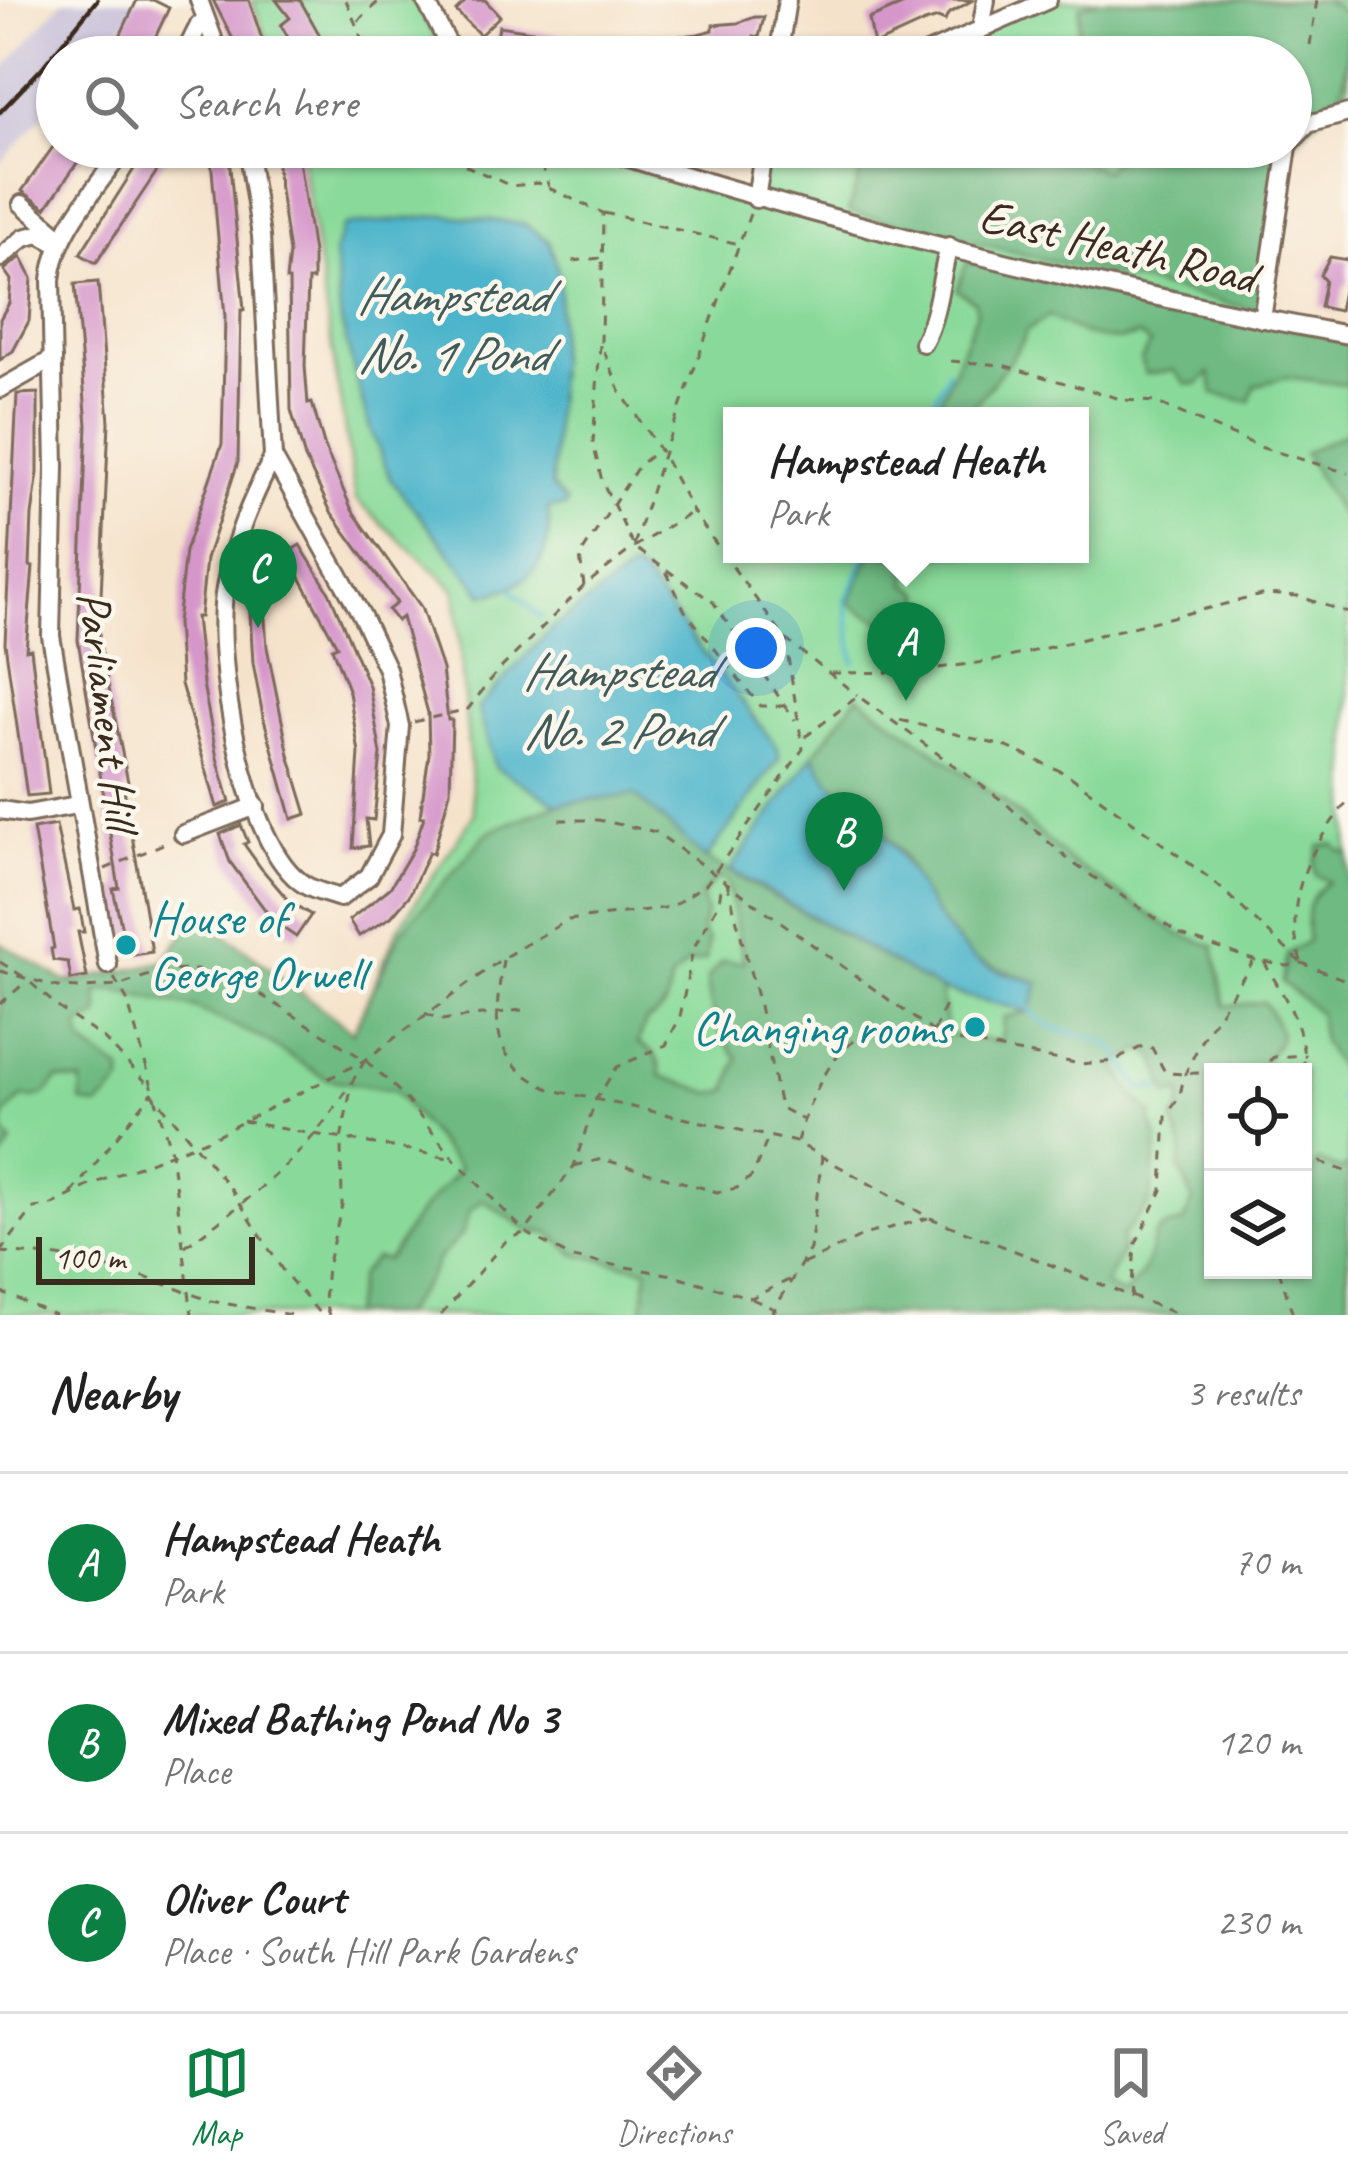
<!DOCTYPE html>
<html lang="en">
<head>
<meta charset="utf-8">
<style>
	:root { --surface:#fff; --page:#f2f2f2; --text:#222; --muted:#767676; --line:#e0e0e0; --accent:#0b8043 }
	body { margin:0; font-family:Caveat,sans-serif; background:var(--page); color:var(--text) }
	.controls { position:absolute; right:36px; bottom:36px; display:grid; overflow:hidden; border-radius:0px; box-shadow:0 3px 9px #0004 }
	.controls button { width:108px; height:108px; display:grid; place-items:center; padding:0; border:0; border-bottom:3px solid var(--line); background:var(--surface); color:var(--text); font:60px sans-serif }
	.scale { position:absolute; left:36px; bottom:30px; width:219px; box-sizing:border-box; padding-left:12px; border:6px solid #3b2a1e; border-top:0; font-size:33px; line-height:42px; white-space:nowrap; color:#3b2a1e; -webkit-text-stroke:9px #fbf7ec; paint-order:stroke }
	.you { position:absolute; left:756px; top:648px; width:42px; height:42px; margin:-30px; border:9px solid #fff; border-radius:50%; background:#1a73e8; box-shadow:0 0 0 18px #1a73e833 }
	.badge { display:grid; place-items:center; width:78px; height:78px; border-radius:50%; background:var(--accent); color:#fff; font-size:39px; font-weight:700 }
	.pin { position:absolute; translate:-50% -99px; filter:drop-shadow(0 3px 6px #0008) }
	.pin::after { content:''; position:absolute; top:63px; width:42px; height:36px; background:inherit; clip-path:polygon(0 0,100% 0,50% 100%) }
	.popup { position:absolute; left:723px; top:407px; width:366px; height:156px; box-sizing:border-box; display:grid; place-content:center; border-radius:0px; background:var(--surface); filter:drop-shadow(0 3px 9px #0005); font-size:39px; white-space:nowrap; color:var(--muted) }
	.popup b { font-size:45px; color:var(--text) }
	.popup::after { content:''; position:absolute; left:50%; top:100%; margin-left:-24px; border:24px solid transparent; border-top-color:var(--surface) }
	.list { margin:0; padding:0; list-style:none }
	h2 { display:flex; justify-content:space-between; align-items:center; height:156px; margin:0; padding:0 48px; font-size:51px }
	h2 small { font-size:39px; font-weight:400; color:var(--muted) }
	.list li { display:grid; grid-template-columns:78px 1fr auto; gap:36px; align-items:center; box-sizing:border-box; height:180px; padding:0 48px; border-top:3px solid var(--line) }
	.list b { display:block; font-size:45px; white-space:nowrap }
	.list p { margin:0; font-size:39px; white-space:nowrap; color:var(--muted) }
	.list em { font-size:39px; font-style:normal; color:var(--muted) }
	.icon { flex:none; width:66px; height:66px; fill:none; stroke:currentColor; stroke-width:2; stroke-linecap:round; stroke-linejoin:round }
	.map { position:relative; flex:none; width:1348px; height:1315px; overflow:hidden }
	.search { position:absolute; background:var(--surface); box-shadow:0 3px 9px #0004; left:36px; right:36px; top:36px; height:132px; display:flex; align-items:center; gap:30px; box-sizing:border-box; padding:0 42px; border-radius:66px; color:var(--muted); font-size:45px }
	.sheet { height:696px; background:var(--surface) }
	nav { display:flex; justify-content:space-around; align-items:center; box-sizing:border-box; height:168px; border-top:3px solid var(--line); background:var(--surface); font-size:33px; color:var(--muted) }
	nav a { display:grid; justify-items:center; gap:6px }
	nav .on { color:var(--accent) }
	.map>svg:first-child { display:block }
	.industrial { fill:#c7c0d9 }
	.green { fill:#89da9a; stroke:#62825c; stroke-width:3; fill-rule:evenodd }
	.forest { fill:#6eba82; stroke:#547250; stroke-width:3; fill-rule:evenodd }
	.water { fill:#4db5cb; stroke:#447074; stroke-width:3 }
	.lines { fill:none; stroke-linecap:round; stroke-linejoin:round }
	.stream { stroke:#4db5cb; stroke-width:4.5 }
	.building { fill:#d596ca }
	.minor-casing { stroke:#7c6a5a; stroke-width:22 }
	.path { stroke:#7c6a5a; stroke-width:3; stroke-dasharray:9 9; stroke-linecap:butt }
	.minor { stroke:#fff; stroke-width:16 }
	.rail { stroke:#3b2a1e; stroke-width:4.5 }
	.culture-dot { fill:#0f9aa8; stroke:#fbf7ec; stroke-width:4.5 }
	.labels { text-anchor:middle; stroke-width:9; stroke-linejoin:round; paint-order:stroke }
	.street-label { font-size:48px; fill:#3b2a1e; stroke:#fbf7ec }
	.culture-label { font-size:48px; fill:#0d838f; stroke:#fbf7ec; text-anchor:start }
	.water-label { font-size:51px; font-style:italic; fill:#415b5b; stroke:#fbf7ec }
</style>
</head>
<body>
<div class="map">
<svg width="1348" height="1315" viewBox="0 0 1348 1315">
	<rect width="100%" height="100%" fill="#fbf7ec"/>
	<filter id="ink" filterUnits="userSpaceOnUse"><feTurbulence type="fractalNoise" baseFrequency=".00833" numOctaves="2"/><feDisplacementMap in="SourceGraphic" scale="24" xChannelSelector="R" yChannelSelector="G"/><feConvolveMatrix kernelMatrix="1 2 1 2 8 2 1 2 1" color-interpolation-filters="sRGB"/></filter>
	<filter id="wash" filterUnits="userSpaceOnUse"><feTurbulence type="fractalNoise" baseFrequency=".004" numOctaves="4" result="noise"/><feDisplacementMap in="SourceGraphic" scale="48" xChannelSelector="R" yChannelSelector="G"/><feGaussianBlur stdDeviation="2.7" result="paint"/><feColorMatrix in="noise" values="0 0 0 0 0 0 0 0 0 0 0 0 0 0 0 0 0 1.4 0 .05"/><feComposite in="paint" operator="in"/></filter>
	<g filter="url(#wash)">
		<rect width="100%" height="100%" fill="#f5e2ca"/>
		<polygon class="industrial" points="63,0 144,0 95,57 57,57 57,100 0,164 0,73"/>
		<g class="green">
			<polygon points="252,0 415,0 446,57 325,57 311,35 270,47"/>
			<polygon points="1048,0 1348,0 1348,85 1340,99 1291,57 918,57"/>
			<path d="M300,147H562L749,204L756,199L764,147H1288L1263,319L1348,335V1315H0V944L67,982L162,962L353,1032L398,929L474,814L455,589L356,500ZM732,416H1080V554H732ZM1213,1072H1303V1270H1213Z"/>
		</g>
		<g class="forest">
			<path d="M1100,0H1323L1348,14C1348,91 1348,95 1291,142V57H1076L1080,6Z"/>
			<polygon points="868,147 1047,147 1104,171 1127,147 1288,147 1259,311 848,212"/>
			<path d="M967,262L1348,340V385L1286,377L1254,386L1250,402L1214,394L1210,373L1198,384H1186L1174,370L1146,374L1141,360L1150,344L1139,335C1107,347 1077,333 1049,316L1026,331C1023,349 980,396 966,416H934L977,312L975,302L957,290Z"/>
			<polygon points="1348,432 1348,528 1304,453"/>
			<path d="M871,554H907L908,584L922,593L925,610C898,634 874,620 849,603Z"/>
			<path d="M858,696L1003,801L1071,862L1181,935L1214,946L1225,1006L1264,1002C1290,1043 1280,1036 1257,1072H1213V1270H1275L1278,1274L1279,1270H1303V1187L1318,1161L1342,1170L1348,1164V1315H720L711,1308L677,1315H642L648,1269L575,1254L549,1233L529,1231L483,1200L470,1211L462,1234L438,1259L430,1277L401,1315H351L359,1276L375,1258L386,1260C400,1245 407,1228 420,1212C433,1196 448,1186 459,1168L394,1090L327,1079L261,1038L193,1007L113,990L97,992L100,1015L79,1026L83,1044L122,1071V1083L98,1107L81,1102L82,1082L57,1079C47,1096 42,1099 22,1097L5,1115L3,1130L12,1143L0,1161V943L68,983L163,963L198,914L353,1032L401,932L488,832L557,804L635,795L706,859L941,990L947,1034L1001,1042L1004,1017L1030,1012L1039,983L973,959L931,912L903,855L871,818L822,777L814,754ZM718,877L727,882L744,962L722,961L707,979C709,1007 719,1038 738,1058L727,1091L712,1093L661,1076C659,1056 655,1052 638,1043L646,1021C665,1013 669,1001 670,981L687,964L706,960L708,941L701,929L706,912L701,896ZM1144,1049C1161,1056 1161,1082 1168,1095L1182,1093L1180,1109L1173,1121L1183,1150L1179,1168L1193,1199L1184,1223C1141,1229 1159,1243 1143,1271C1139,1279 1130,1287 1124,1295L1105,1286L1122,1251L1121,1238L1150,1203L1158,1138L1151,1123L1153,1115L1131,1093L1116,1064Z"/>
			<path d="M1334,844L1342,852H1348L1345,1078L1322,1041L1318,1012L1282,982L1287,954L1307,941C1307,912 1303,901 1328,882L1316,875L1314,863L1320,846Z"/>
		</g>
		<g class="water">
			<path d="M446,215L524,224L550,242L560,278L552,487L566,503L565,507L548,508C554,558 533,587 484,595L391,480L368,423L341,322L334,253L343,226Z"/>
			<polygon points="631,570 641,573 778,748 779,759 706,859 635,795 557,804 495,767 478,708 552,628"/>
			<path d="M814,754C826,786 851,798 874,822C913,863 927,918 971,956C987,970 1019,976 1039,983L1030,1012L941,990L730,870Z"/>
		</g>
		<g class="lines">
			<g class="stream">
				<polyline points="928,416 948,371"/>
				<polyline points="511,589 541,618"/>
				<polyline points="854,662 846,601 867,554"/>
				<path d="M1029,1008C1061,1045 1089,1026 1114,1049C1124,1059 1131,1078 1141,1089L1162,1088"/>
				<polyline points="1339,1098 1348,1097"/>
			</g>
		</g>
		<g id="blocks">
			<g class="building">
				<polygon points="137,0 153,0 169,8 146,57 110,57"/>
				<polygon points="213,0 249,0 266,51 291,43 281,25 290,18 276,0 300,0 332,57 314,57 313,52 300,57 242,57"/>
				<polygon points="467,0 485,0 500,16 480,35 456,11"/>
				<polygon points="913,0 973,0 948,14 945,21 938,18 925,22 874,45 869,19"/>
				<polygon points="755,17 764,17 759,37 754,36 752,46 676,57 549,57 498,51 496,45 499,26 591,40 592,35 651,39 651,35 665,38 698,34 713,30 713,25 738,23"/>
				<polygon points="53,147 88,147 46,208 22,191"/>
				<polygon points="148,147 173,147 96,263 80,254"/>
				<polygon points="210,147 228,147 244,310 241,310 238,462 206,559 200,617 196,617 203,684 217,758 230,802 217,807 181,684 177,623 185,551 222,444 225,317"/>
				<polygon points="274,147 297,147 313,253 313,280 308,280 305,366 308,404 312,403 325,448 352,510 421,607 442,669 448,720 452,720 450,791 433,854 429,852 409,896 391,917 359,936 349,920 390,888 413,849 424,817 420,816 429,754 428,713 402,617 397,621 388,610 397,603 331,512 305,458 291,410 289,280 286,280 289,253"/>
				<polygon points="21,257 32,278 29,321 13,351 0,360 0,319 9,303 11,280 4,270"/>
				<polygon points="1330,257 1348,260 1348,285 1344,285 1339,311 1320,307 1325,281 1320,275"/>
				<polygon points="98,282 109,422 99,639 129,787 124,789 152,952 128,956 113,889 119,888 78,640 87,425 75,284"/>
				<polygon points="38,393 38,473 32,515 30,566 33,567 26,650 31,649 49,794 27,796 5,643 17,394"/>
				<polygon points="300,545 329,592 369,686 381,754 374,820 366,819 369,846 353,848 359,753 349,692 332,648 337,646 287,553"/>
				<polygon points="253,551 268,552 264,606 267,647 289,755 307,814 292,819 263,716 253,663 249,596"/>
				<polygon points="56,825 74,910 80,909 84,932 78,932 87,977 71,980 68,962 53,960 51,949 54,948 33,829"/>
				<polygon points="241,825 248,842 244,844 261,868 289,901 311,915 296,937 274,922 230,862 220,834"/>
			</g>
		</g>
	</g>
	<g filter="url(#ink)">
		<use href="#blocks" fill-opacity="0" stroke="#7c6a5a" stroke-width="3"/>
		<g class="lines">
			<defs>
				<g id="minor">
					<polyline points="199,0 220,57"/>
					<polyline points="425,0 455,57"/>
					<polyline points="981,29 986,0"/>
					<polyline points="183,57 199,25 205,22"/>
					<polyline points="778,57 787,0"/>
					<polyline points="918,57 1048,0"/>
					<polyline points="1291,142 1308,124 1348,113"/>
					<path d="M247,147L261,236L273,457L362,616L387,669L400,726L391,835L369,876L340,898C329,894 314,891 305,885C243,847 213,654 225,588C233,541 252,499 273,457"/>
					<path d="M594,147C840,226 1094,288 1348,335"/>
					<polyline points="756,199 764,147"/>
					<polyline points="22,204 57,234"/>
					<polyline points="0,258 24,238 39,234 59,245"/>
					<polyline points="1262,319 1288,147"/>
					<path d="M923,343C939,312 940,279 949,246"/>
					<polyline points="0,389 53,359"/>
					<polyline points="0,810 27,814 77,805"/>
					<polyline points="183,834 256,806"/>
					<path d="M108,965L51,636L55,467L51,280C55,231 98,187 125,147"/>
				</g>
			</defs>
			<use href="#minor" class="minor-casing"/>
			<g class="path">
				<polyline points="346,0 369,57"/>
				<polyline points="358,21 380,0"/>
				<polyline points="1310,45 1317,0"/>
				<polyline points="536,147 549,187"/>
				<polyline points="604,213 735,243"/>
				<polyline points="573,261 601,258"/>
				<polyline points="600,345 593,443 602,481 634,547 665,569 685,611 760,706 785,706"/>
				<polyline points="951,361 1002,365 1124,400 1155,402 1263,448 1348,473"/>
				<polyline points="634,545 663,455 750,214"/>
				<polyline points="667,570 713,602 795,720"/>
				<polyline points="584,586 580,556 639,465 658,450"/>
				<polyline points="785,639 857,695"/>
				<polyline points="831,673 907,672 993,661 1266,594 1298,596 1348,613"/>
				<polyline points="900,720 1007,747 1067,774 1212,880 1300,962"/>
				<polyline points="414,722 468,709 497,672 584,586 634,547 692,512"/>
				<polyline points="805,737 858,696 1003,801 1071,862 1181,935 1254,960 1287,966 1302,963 1348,981"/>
				<path d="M559,820H598L656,832L942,1038L1081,1064L1114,1061L1145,1045L1152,1048L1165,1072C1182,1076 1196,1071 1213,1074"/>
				<polyline points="105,869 168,842"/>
				<polyline points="727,883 758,1001 780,1107 803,1120"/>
				<path d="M503,960C494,1020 487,1061 552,1090L796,1142L930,1218L1180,1315"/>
				<path d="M1301,961C1282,901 1310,847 1348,801"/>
				<polyline points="0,962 24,977"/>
				<path d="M1264,962C1291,1008 1309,1032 1303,1087"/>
				<polyline points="0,971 58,987 81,988 118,986 161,971 196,970 234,978 365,1060 401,1093 455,1160 525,1232 572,1258 673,1275 751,1298 791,1279"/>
				<polyline points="114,978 127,1000 171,1152 192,1315"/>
				<polyline points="31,983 59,1008 104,1039 146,1082"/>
				<polyline points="0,1004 27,981"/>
				<polyline points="425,1013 441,1020 522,1010"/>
				<polyline points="934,1031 945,1005"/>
				<polyline points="1255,1072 1274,1057 1306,1055"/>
				<path d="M243,1121C313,1136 383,1143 452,1159"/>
				<path d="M797,1141C808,1104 835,1031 883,1032C904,1033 919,1043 940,1039"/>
				<polyline points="574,1166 602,1159 717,1192 737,1188 753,1175 768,1138"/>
				<polyline points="1303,1167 1318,1161 1348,1172"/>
				<polyline points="71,1194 152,1093 231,1189 283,1271 321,1315"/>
				<path d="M185,1246C266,1188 314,1149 364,1062"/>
				<polyline points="0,1252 34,1208 50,1206 88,1186 213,1137 365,1060 503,958 568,920 671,907 707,883 803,749 785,639 693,512 663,455 620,391 601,343 603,213 538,183 511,186 460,163 438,147"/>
				<polyline points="1,1252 59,1257 139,1275 211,1301 291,1315"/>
				<polyline points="803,1264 867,1234 928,1218"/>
				<polyline points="1279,1270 1293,1315"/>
				<polyline points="0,1292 55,1315"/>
				<polyline points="1131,1298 1135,1245 1162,1190 1166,1117 1180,1095 1184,1076 1202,1039 1253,962"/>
				<polyline points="752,1299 774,1309 778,1315"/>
				<polyline points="329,1315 324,1300 327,1267 342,1205 341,1140 351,1089"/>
				<polyline points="441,1315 506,1241 525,1232 574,1166 596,1099 617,1067 666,1045 680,1017 693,949 719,903 722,881"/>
				<polyline points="771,1315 810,1249 822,1157"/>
			</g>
			<use href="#minor" class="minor"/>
			<polyline class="rail" points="0,112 42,68 97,0"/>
		</g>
	</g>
	<g class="culture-dot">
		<circle cx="126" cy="945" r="12"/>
		<circle cx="975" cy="1027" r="12"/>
	</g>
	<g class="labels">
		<g class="street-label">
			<text transform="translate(1118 245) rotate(13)" y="17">East Heath Road</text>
			<text transform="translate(109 710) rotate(83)" y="17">Parliament Hill</text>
		</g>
		<g class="culture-label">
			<text x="150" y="934">House of<tspan x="150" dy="55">George Orwell</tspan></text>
			<text x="951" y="1044" text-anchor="end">Changing rooms</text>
		</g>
		<g class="water-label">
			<text x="452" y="312">Hampstead<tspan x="452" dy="59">No. 1 Pond</tspan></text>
			<text x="618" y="688">Hampstead<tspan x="618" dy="59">No. 2 Pond</tspan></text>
		</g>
	</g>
</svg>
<div class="controls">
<button><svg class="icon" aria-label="locate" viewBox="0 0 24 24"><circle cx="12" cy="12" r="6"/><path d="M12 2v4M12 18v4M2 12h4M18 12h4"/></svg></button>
<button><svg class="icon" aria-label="layers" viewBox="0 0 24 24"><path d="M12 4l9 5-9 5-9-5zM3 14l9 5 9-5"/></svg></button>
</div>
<div class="scale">100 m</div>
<div class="you"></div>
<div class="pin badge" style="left:906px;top:701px">A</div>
<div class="popup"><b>Hampstead Heath</b>Park</div>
<div class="pin badge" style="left:844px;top:891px">B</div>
<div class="pin badge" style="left:258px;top:628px">C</div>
<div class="search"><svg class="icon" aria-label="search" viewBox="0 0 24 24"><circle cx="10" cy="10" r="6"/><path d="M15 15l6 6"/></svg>Search here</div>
</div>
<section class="sheet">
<h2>Nearby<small>3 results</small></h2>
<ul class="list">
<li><span class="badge">A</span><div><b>Hampstead Heath</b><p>Park</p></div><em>70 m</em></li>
<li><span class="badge">B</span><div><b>Mixed Bathing Pond No 3</b><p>Place</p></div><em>120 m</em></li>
<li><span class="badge">C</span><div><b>Oliver Court</b><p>Place · South Hill Park Gardens</p></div><em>230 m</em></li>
</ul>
</section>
<nav>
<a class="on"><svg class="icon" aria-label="map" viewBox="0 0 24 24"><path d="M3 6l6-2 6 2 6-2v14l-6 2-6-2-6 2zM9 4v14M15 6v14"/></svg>Map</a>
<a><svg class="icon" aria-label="directions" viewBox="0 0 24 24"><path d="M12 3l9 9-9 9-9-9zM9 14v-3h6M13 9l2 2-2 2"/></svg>Directions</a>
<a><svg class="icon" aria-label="saved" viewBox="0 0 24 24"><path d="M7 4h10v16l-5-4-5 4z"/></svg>Saved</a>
</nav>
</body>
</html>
